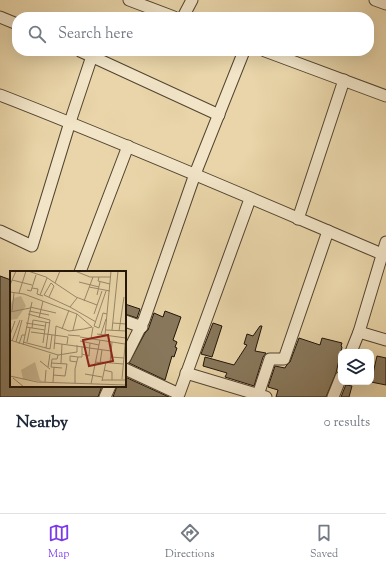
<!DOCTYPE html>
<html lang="en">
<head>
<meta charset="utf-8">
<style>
	:root { --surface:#fff; --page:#f2f2f3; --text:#1f2937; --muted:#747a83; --line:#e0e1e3; --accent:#7c3aed }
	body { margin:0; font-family:"Sorts Mill Goudy",serif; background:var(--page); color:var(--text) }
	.controls { position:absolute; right:12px; bottom:12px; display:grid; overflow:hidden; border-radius:8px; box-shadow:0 4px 16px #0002 }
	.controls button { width:36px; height:36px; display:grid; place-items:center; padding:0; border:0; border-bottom:1px solid var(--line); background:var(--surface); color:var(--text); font:20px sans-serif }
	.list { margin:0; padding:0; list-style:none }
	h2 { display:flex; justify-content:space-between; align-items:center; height:52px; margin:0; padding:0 16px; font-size:17px }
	h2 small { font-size:13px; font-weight:400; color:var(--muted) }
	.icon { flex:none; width:22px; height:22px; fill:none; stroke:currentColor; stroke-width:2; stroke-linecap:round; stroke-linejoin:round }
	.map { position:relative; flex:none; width:386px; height:397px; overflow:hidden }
	.search { position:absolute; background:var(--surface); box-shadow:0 4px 16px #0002; left:12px; right:12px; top:12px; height:44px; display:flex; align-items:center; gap:10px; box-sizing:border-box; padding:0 14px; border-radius:16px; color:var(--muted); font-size:15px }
	.sheet { height:116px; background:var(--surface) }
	nav { display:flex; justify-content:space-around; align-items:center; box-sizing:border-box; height:56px; border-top:1px solid var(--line); background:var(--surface); font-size:11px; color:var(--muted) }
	nav a { display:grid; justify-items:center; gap:2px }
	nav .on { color:var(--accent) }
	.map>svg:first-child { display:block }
	.building { fill:#88785c; stroke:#1f1308 }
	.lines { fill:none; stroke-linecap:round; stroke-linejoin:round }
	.street-casing { stroke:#524430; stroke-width:13 }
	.street { stroke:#f1e4c7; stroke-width:11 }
	.inset-road { fill:none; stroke:#988769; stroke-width:1 }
	.view { fill:#8f2418; fill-opacity:0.15; stroke:#8f2418; stroke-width:2 }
	.inset-edge { fill:none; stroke:#1f1308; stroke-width:2 }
</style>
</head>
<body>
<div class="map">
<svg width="386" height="397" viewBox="0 0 386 397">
	<rect width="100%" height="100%" fill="#e9d5a9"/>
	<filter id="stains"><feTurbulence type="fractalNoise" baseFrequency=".005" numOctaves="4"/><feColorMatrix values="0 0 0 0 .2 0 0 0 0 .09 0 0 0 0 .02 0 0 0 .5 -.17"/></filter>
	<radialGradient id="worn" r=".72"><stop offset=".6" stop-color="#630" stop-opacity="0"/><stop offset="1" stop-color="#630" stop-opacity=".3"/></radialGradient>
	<g class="building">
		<polygon points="0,276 11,280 11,386 102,386 98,397 0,397"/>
		<polygon points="125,304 140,309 137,318 125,314"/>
		<polygon points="165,311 181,317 173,340 177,342 175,347 177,348 174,357 172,356 165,380 129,363 145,333 148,330 154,313 163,317"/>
		<polygon points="213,323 222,326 212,357 201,354"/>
		<polygon points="260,326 262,326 255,351 266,353 263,357 254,386 225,377 227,373 203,366 205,357 234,365 247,345 244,344 247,334 253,336"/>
		<polygon points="299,338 320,345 322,338 342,343 341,346 342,347 336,373 326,397 276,397 278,390 268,387 275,366 285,368 286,366 290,362"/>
		<polygon points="377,356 386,358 386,385 371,382"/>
		<polygon points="125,377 169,397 113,397 117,386 125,386"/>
		<polygon points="347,382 346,385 352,386 349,397 341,397"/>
	</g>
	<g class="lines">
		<defs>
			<g id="street">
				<polyline points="129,0 174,17"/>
				<polyline points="375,0 386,4"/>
				<polyline points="0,17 17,24"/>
				<polyline points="183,17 192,0"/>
				<polyline points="80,51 219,115"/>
				<polyline points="265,51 386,96"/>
				<path d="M0,95C129,145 255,200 382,254"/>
				<polyline points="298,219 344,80"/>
				<polyline points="0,231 32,246 70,122 92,56"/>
				<polyline points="80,272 128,146"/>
				<polyline points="125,321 142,327"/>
				<polyline points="359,332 386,340"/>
				<polyline points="351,352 359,332 386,242"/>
				<polyline points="125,358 144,320 195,174 244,51"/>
				<polyline points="125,369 179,394 250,199"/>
				<polyline points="186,373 266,397"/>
				<polyline points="258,395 270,359 284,359 328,231"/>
				<polyline points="105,397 110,386"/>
				<polyline points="333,397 341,377"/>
			</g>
		</defs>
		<use href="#street" class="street-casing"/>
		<use href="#street" class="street"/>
	</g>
	<g transform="translate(10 271)">
		<rect width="116" height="116" fill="#e9d5a9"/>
		<path d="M11,25L16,35L7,48L0,49V34L4,27ZM25,91L30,109L34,111L13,108L11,99Z" fill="#c7b48e"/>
		<path class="inset-road" d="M18,0L36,6L66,26L87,34M65,0L80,6H101M89,6L88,10L100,13M2,9L22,14M69,11L89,16M45,12L50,0M0,14L6,0M79,16L100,20M22,17L28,18L27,23L33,25M17,19L21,20L26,4M96,20L84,55L89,57L93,42L97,43M0,21L14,23L67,43M9,22L16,0M30,24L37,7M87,24L90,11M39,26L44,15L41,12L34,24L60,36M67,27L60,36L86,51M74,30L83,6M20,36L46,42M2,40L4,22M19,40L39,44M0,41L20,37M18,43L40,49L36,77M84,43L92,20M29,47L33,30M16,52L35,55M103,52L116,53M16,56L35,59M22,57L23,49L40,52M52,58L59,39M96,59L116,60M102,59L108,0M109,60L114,26M21,61L58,66L57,73M87,63L116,67M91,63L96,48M0,64L5,50M58,64L70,65M95,64L101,0M70,66L115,73M81,68L83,56M0,69L48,84L67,81V74M2,70L10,49M70,70L89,74M6,71L12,49M13,71L40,78L42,64M17,71L20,57M33,72L36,51M44,72L101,80M9,73L12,64H15M13,74L22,31M44,78L46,55L59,60L74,58L82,56L67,43L63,59M72,83L79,85L80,72M48,84L47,88H42L41,96L52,97M101,86L114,87M30,90L40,98M67,91L60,90V85L68,86M86,91L90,92L92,79M90,91L113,93M41,92L57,93L55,105L43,104M51,92L52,73M100,92L102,71M38,96L40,83M94,99L102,101V109M75,103L92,106M0,105L27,111L116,114M3,107L14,116M112,108L116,64M92,109H116M92,110L96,91M35,111L36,99M43,111L44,96M65,112V98L68,86H72V75M81,113L90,69"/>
		<path class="view" d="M98,64L103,90L79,95L73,69Z"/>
		<rect width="116" height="116" class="inset-edge"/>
	</g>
	<rect width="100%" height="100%" filter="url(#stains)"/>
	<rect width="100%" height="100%" fill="url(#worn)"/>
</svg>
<div class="controls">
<button><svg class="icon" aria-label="layers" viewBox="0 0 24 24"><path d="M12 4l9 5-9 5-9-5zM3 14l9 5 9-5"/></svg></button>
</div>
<div class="search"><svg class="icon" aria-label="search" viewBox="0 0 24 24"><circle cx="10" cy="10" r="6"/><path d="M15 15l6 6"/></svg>Search here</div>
</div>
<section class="sheet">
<h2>Nearby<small>0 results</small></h2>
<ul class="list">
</ul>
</section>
<nav>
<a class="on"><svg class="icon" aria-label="map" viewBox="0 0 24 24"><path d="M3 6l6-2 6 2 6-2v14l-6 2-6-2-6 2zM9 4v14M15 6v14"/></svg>Map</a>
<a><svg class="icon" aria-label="directions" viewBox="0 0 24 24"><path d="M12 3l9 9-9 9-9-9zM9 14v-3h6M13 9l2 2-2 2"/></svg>Directions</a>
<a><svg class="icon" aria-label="saved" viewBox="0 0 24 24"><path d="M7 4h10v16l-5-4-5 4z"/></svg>Saved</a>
</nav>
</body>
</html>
